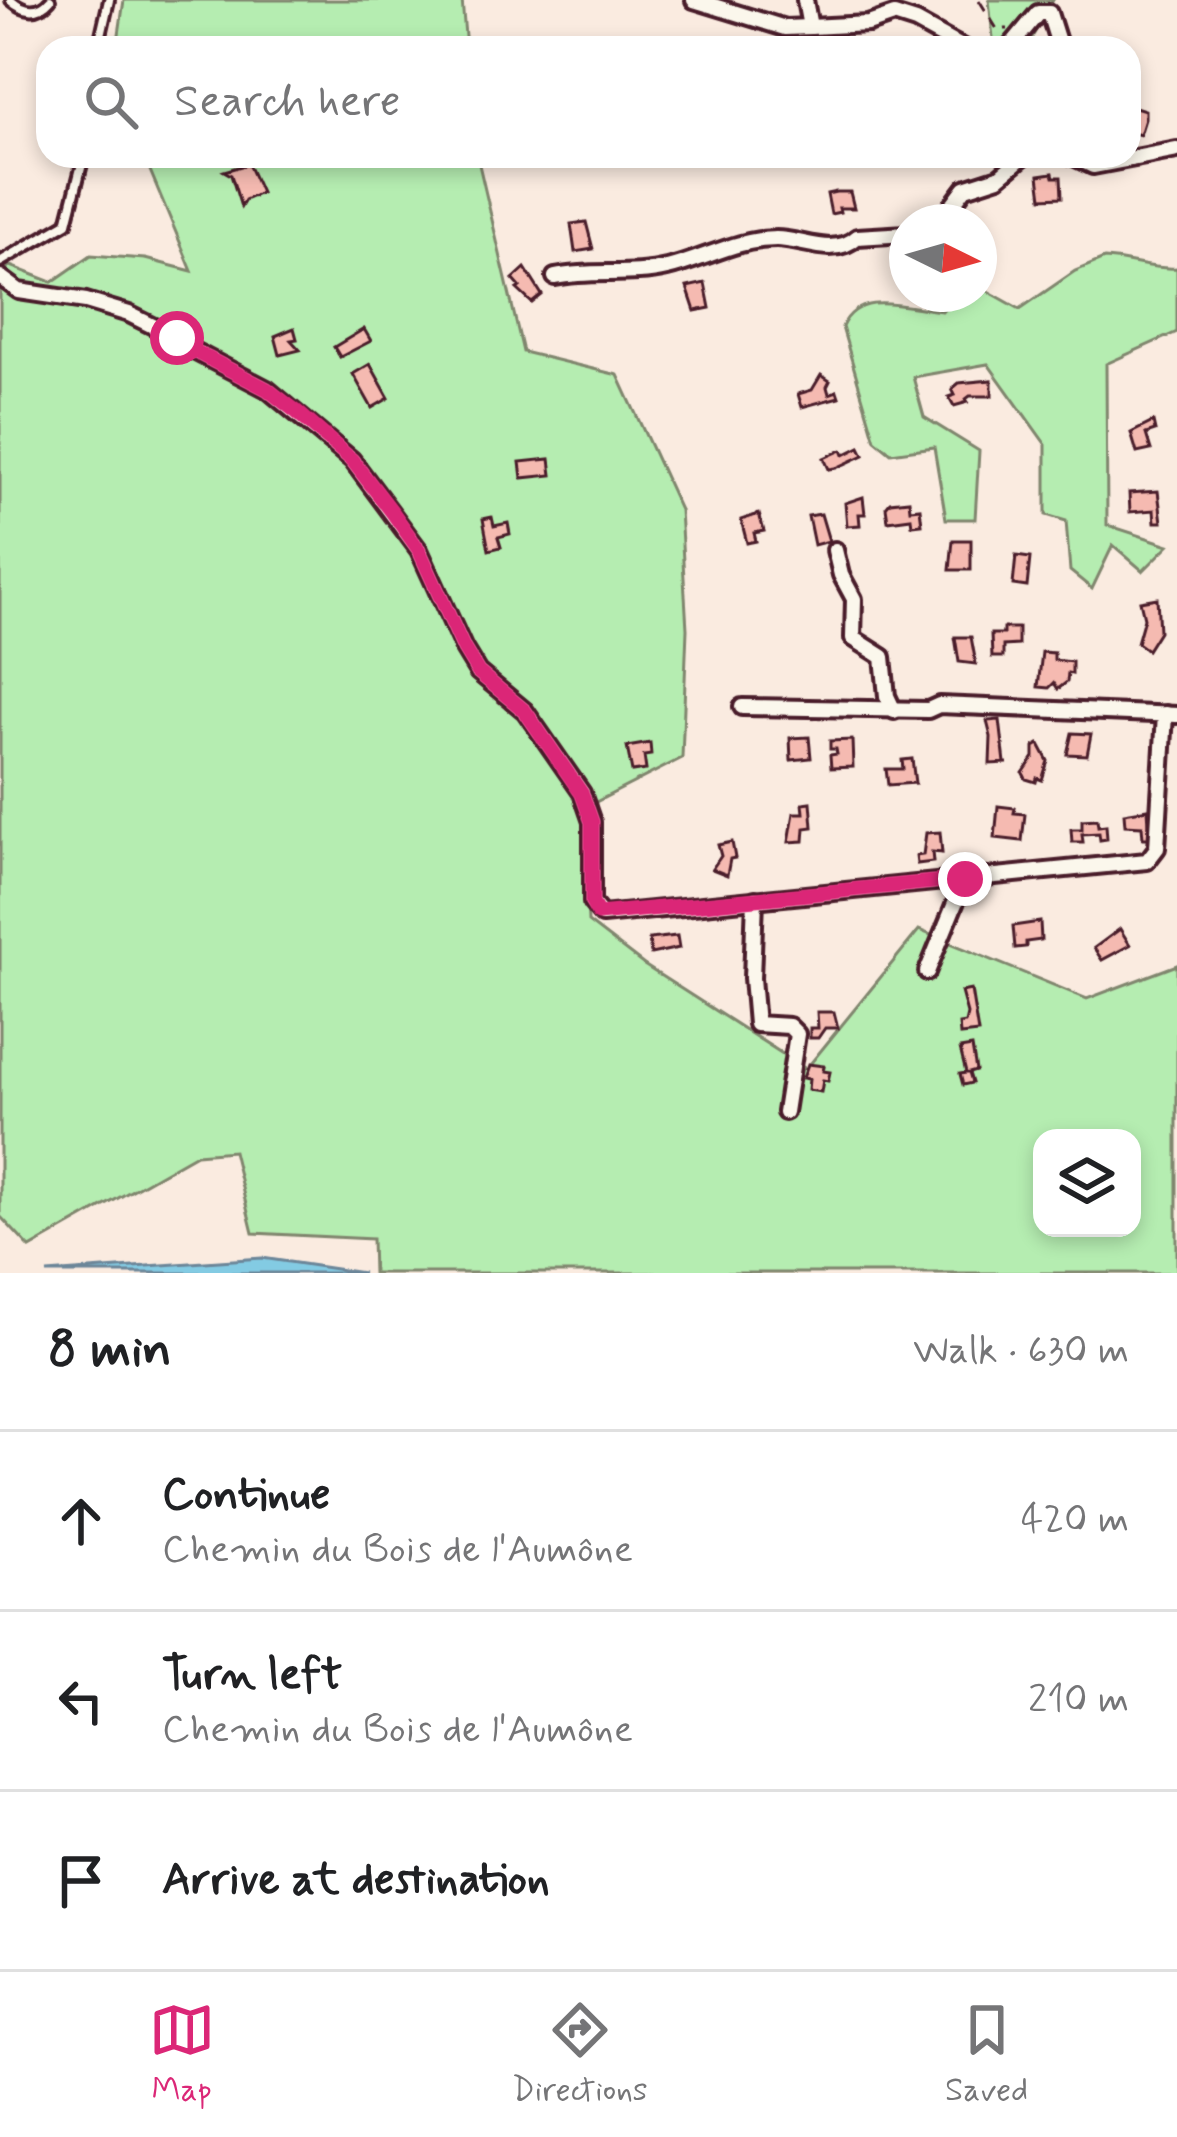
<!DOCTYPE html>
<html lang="en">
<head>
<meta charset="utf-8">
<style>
	:root { --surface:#fff; --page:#f2f2f2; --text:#202124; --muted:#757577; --line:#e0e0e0; --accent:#db2777 }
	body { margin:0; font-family:Mynerve,sans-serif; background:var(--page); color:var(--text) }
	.controls { position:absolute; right:36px; bottom:36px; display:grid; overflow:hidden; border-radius:24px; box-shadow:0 6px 18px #0003 }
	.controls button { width:108px; height:108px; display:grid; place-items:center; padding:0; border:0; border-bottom:3px solid var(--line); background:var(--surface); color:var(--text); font:60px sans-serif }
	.compass { position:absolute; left:889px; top:204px; width:108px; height:108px; border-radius:50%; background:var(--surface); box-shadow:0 6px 18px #0003; rotate:95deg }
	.stop { position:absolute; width:36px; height:36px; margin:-27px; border:9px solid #db2777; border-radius:50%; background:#fff }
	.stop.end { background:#db2777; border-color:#fff; box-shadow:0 3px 12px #0008 }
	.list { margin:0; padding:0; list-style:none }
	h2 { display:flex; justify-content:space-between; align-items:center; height:156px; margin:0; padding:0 48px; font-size:51px }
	h2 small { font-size:39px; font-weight:400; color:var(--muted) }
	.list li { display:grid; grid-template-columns:78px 1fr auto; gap:36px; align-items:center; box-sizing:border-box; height:180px; padding:0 48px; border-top:3px solid var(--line) }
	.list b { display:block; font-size:45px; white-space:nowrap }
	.list p { margin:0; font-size:39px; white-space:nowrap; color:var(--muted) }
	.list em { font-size:39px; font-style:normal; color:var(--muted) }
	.icon { flex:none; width:66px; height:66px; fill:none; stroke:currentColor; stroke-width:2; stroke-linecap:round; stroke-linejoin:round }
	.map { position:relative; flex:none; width:1177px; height:1273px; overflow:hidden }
	.search { position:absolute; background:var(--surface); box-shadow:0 6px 18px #0003; left:36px; right:36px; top:36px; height:132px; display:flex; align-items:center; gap:30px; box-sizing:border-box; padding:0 42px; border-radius:36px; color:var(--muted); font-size:45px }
	.sheet { height:696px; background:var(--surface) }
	nav { display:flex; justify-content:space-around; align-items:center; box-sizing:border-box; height:168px; border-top:3px solid var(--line); background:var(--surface); font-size:33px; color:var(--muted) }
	nav a { display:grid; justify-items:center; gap:6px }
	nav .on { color:var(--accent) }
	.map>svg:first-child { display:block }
	.green { fill:#b5edb1; stroke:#80866e; stroke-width:3; fill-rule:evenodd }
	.water { fill:#83cbe3; stroke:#6c8699; stroke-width:3 }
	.building { fill:#f5bab1; stroke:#4a1f2b; stroke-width:3 }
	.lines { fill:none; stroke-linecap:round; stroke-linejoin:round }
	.service-casing { stroke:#4a1f2b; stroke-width:16 }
	.minor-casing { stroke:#4a1f2b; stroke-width:22 }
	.path { stroke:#4a1f2b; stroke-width:3; stroke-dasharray:12 9; stroke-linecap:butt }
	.service { stroke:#fbf7ec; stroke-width:8 }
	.minor { stroke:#fbf7ec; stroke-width:14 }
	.route { stroke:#db2777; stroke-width:15 }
</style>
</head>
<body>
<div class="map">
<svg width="1177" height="1273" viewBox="0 0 1177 1273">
	<rect width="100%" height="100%" fill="#faebe0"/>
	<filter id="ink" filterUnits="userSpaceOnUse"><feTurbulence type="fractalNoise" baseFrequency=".00833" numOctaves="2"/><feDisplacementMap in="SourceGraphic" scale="24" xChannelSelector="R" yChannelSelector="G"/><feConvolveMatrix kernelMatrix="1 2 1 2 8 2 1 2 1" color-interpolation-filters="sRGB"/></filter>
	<g filter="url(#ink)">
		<g class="green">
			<polygon points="124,0 462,0 466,48 117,48"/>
			<polygon points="989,0 1053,0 1026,48 994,48"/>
			<path d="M144,156H477L523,352L618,375L680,510L687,629L682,758L596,802L586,874L588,922L644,965L806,1069L919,930L1087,999L1177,965V1273H373L372,1239L253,1233L233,1151L196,1154L30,1248L0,1216V271L11,266L52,282L91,255L145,259L192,271ZM1042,1138H1132V1228H1042Z"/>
			<path d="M1104,259C1129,260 1151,270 1177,268V332L1106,364L1107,525L1169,545L1143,571L1113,545L1092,589L1070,571L1066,521L1046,515V445L988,364L913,377L924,417L979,451L975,519H946L934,447L891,453L875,440L842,327C859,288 909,309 942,311L956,294H979V286L1020,309L1075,271Z"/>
		</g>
		<polygon class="water" points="262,1258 363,1273 47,1273"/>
		<g class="building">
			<polygon points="1132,106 1145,110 1145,119 1140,135 1130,132 1129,136"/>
			<polygon points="248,164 261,193 245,200 241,207 231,175 224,171"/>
			<polygon points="1053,173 1054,177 1061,177 1062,197 1042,198 1039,175"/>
			<polygon points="836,192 850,192 854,208 839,208 840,212 831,214 827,194"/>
			<polygon points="586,222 593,249 575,252 571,224"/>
			<polygon points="525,268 542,295 532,303 517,289 520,287 513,279"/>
			<polygon points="705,283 710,308 695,311 687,287"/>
			<polygon points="294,328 297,339 291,340 300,350 280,355 275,336"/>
			<polygon points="364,329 371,341 340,357 334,347"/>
			<polygon points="370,364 389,398 372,408 353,374"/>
			<polygon points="821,375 830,381 827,387 829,394 837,391 839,397 802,407 798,394 812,390"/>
			<polygon points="992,380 992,396 970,396 966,399 968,402 954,406 949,397 955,395 952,389 959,383"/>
			<polygon points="1153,422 1155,431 1146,434 1151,450 1137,453 1131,433"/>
			<polygon points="860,447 864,455 836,468 829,469 824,458 842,450 844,455"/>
			<polygon points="550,459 552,475 522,478 520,462"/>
			<polygon points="1158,491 1162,522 1155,522 1154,510 1130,512 1129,493"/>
			<polygon points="863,497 865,514 859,514 860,525 847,526 845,503"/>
			<polygon points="909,500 910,509 920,508 922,524 912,525 911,518 888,521 886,507 890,502"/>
			<polygon points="759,514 764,531 754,533 756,541 747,543 741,520"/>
			<polygon points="821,514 829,541 814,545 808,516"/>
			<polygon points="492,517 494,526 508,523 510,534 498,537 501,547 489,550 483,519"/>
			<polygon points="953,540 971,540 971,570 950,570"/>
			<polygon points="1016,556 1030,558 1027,587 1013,585"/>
			<polygon points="1157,598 1159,631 1147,650 1137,643 1144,618 1140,601"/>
			<polygon points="1003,628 1018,628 1018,645 1003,646 1003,657 992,657 991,634 1003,634"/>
			<polygon points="955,637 971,637 976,664 959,662"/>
			<polygon points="1042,652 1054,653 1054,660 1072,662 1072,674 1068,673 1067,682 1058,689 1054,683 1049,688 1038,687"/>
			<polygon points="1000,720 1005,763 1008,763 990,764 991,737 987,721"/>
			<polygon points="1072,733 1091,734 1087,755 1067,754"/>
			<polygon points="809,737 811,758 791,760 790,738"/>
			<polygon points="852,740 853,767 831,768 830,755 837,754 836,749 830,749 830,741"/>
			<polygon points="650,743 651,755 644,756 646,770 632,772 627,747"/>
			<polygon points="1039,744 1048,761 1042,780 1037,778 1036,782 1026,779 1023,773 1034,757 1034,747"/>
			<polygon points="912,759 915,783 888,785 886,769 903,769 902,760"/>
			<polygon points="811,802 813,827 805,828 804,841 789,842 794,813 804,813 803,803"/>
			<polygon points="998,806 1015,808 1014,813 1025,814 1022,841 995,838"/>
			<polygon points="1148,809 1150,838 1143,838 1142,826 1125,825 1124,813"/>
			<polygon points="1097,819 1098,826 1106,825 1107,839 1100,840 1099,833 1082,834 1083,842 1072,842 1071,829 1082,829 1082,820"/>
			<polygon points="940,832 942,853 932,852 933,862 917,864 916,856 923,855 926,833"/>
			<polygon points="732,842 735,858 730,859 727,875 712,869 721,856 718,845"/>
			<polygon points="1040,922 1041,940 1026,942 1026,947 1015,948 1013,926"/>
			<polygon points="1120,929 1130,945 1102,960 1094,948"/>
			<polygon points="677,936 679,948 651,954 649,939"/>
			<polygon points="971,990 978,1033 960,1035 959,1024 965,1023 967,1014 961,992"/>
			<polygon points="817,1012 834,1012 838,1028 825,1028 818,1038 810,1038 810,1028 818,1028"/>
			<polygon points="972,1047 976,1071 969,1073 972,1083 963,1085 960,1074 966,1073 960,1049"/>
			<polygon points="808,1064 824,1066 823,1071 830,1072 828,1081 823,1080 821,1092 808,1090 809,1079 803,1078"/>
		</g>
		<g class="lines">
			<defs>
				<g id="service">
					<path d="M11,0C24,11 38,14 50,0"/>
					<polyline points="98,48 109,0"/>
					<polyline points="0,262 67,223 84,156"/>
				</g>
				<g id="minor">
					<polyline points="694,0 785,28 810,27"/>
					<polyline points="805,0 810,27 868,24 894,15 916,22 963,48"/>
					<polyline points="1009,48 1038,13 1049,13 1060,48"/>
					<polyline points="1072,156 1093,166 1177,150"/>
					<polyline points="923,222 947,212 965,188 999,177 1024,156"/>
					<polyline points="0,277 19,291 86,301 129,314 177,338 192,350 267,389 352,460 419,550 464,649 478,672 525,711 582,793 592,822 592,903 602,915 1147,861 1157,848 1165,714"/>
					<path d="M555,277C592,269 630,277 667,268C705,259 736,239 776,239C802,239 835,258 857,237L907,234"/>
					<polyline points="835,550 841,575 854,599 853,638 883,657 887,696 894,711"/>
					<polyline points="742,707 928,710 939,705 1177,715"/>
					<polyline points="755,899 752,978 756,1024 789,1026 797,1034 785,1112"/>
					<polyline points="927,972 965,879"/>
				</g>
			</defs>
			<use href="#service" class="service-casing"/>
			<use href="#minor" class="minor-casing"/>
			<polyline class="path" points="979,0 997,29 1008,29"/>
			<use href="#service" class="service"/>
			<use href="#minor" class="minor"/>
		</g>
	</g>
	<g class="lines" filter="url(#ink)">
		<polyline class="route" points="177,338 192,350 267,389 297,412 352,460 393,513 419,550 464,649 478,672 525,711 582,794 592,822 592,903 598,914 965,879"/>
	</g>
</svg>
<div class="controls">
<button><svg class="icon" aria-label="layers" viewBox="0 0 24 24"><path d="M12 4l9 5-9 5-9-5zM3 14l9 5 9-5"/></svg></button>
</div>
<svg class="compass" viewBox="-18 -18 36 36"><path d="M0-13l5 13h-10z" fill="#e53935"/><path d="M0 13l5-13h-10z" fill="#757577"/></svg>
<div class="stop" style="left:177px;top:338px"></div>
<div class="stop end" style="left:965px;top:879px"></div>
<div class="search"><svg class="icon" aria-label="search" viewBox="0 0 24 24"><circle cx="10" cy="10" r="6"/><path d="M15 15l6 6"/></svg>Search here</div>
</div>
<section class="sheet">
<h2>8 min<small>Walk · 630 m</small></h2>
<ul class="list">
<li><svg class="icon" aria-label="ahead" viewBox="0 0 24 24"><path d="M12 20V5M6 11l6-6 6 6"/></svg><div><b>Continue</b><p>Chemin du Bois de l'Aumône</p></div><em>420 m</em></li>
<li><svg class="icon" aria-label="left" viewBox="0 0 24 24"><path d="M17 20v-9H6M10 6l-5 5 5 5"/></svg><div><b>Turn left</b><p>Chemin du Bois de l'Aumône</p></div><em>210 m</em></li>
<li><svg class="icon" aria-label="arrive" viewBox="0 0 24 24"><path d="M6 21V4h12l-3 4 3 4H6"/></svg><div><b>Arrive at destination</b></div></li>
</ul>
</section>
<nav>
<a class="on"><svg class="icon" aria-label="map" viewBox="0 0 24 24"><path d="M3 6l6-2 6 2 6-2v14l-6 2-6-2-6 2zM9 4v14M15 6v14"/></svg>Map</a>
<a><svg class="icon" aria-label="directions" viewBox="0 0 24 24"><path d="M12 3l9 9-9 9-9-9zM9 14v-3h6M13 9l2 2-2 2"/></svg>Directions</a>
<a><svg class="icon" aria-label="saved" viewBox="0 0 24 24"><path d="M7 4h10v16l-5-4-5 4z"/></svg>Saved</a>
</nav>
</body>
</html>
